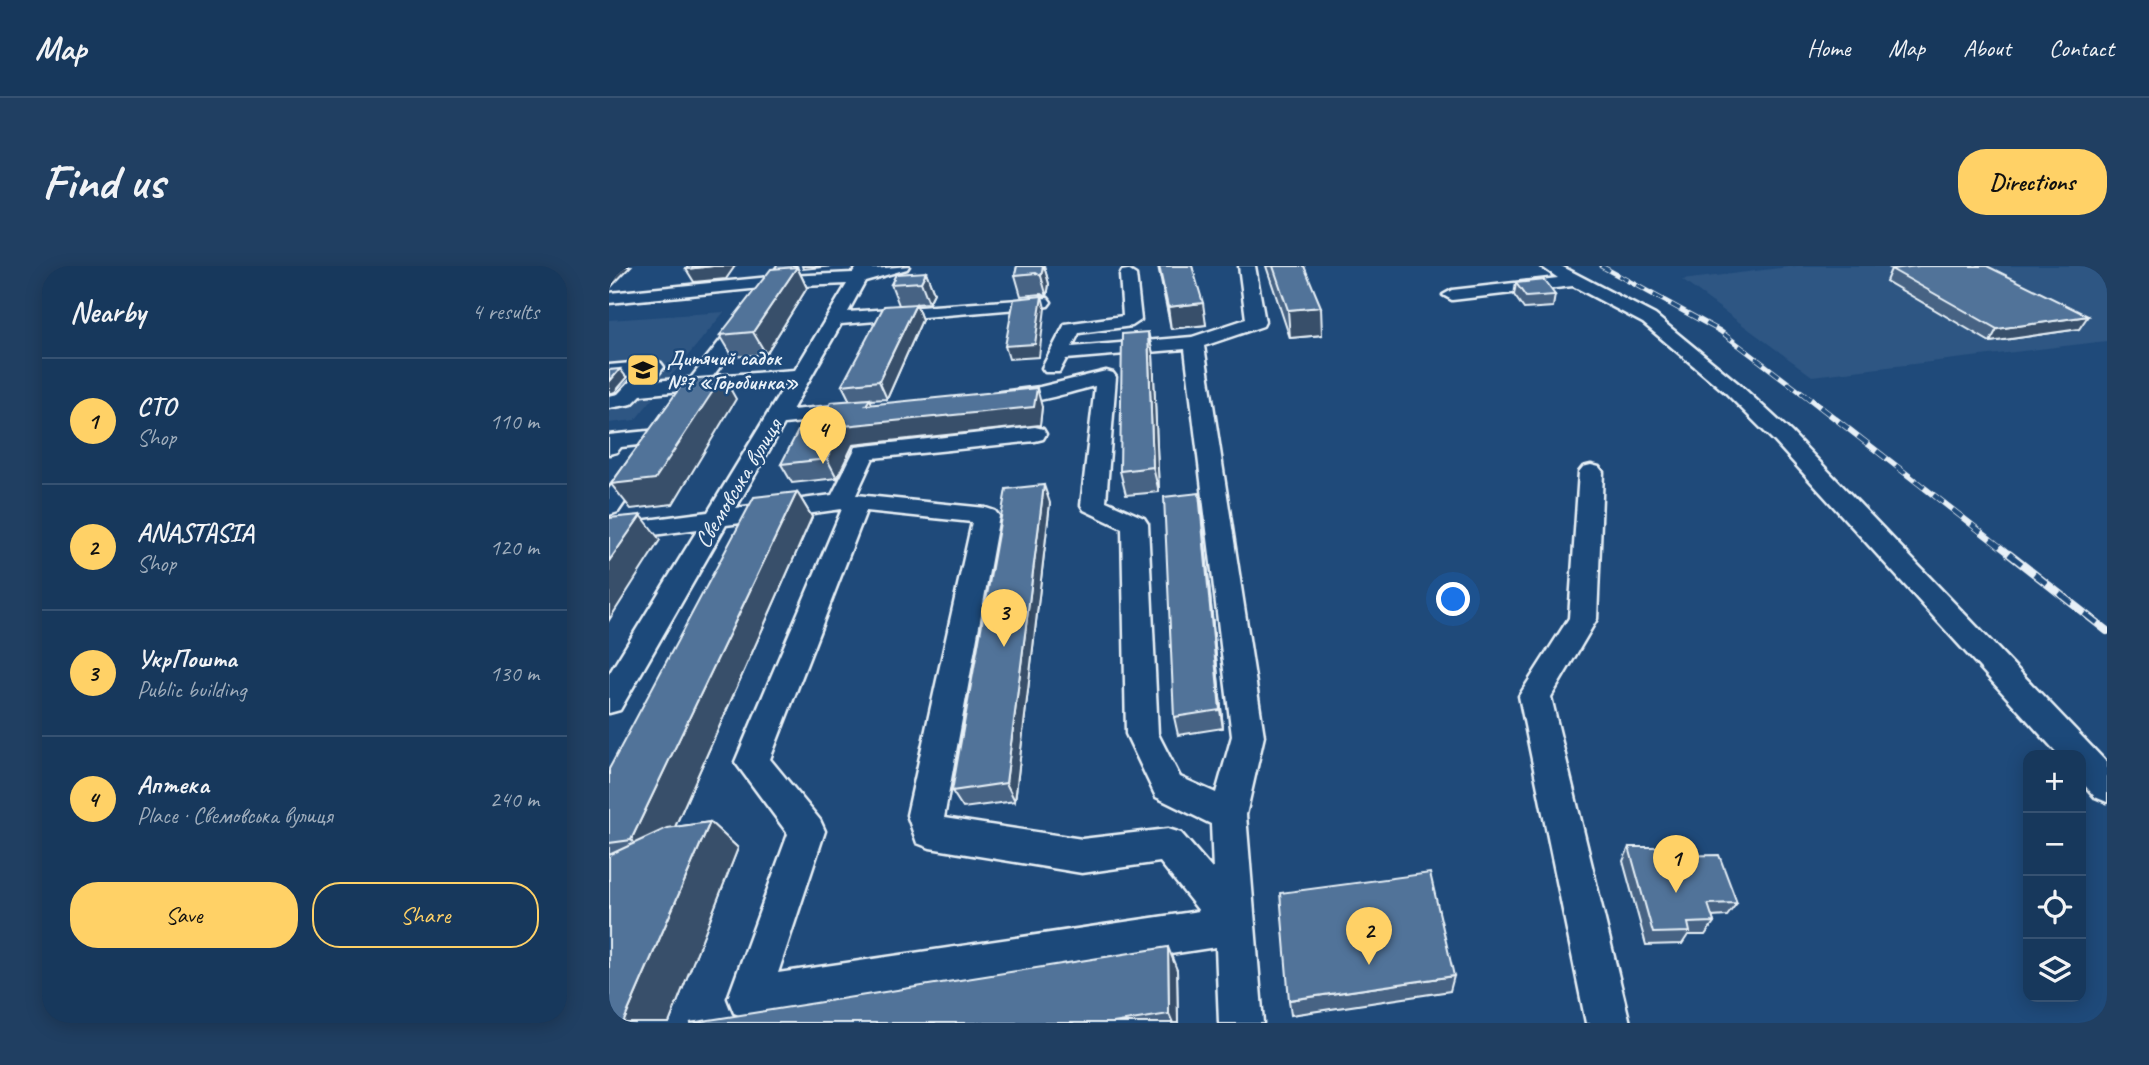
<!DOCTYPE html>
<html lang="en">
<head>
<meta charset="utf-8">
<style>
	:root { --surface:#17385c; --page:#203f62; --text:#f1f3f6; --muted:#9eacbb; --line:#365272; --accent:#ffd166 }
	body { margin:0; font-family:Caveat,sans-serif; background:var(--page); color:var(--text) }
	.controls { position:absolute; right:21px; bottom:21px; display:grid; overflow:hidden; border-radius:14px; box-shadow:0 4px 18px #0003 }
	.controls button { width:63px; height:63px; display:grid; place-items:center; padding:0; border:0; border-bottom:2px solid var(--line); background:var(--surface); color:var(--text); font:35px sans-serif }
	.you { position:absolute; left:845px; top:334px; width:24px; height:24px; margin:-18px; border:5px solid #fff; border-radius:50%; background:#1a73e8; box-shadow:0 0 0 10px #1a73e833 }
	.badge { display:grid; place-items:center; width:46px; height:46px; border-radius:50%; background:var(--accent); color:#111; font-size:23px; font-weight:700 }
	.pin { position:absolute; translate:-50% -58px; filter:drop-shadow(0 2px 4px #0008) }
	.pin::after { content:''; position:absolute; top:37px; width:24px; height:21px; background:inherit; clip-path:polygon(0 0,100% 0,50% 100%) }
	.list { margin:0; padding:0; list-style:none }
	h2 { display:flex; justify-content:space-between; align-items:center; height:91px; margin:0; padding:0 28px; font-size:30px }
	h2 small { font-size:23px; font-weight:400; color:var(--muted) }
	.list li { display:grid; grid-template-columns:46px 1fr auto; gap:21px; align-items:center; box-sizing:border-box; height:126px; padding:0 28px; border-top:2px solid var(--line) }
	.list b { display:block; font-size:26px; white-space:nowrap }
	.list p { margin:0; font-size:23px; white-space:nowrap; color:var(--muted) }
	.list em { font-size:23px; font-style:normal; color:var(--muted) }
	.actions { display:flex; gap:14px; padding:21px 28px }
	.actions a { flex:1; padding:16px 0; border:2px solid var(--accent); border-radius:28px; text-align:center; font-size:24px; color:var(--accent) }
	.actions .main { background:var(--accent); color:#111 }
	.icon { flex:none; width:38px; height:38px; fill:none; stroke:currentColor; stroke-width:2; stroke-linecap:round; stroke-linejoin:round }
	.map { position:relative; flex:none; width:1498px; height:757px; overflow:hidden; border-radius:28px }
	header { display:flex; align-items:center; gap:42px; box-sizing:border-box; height:98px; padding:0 35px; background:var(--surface); border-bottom:2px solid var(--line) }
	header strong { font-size:33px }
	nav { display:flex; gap:38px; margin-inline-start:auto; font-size:24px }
	.intro { display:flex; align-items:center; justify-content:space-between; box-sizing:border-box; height:168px; padding:0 42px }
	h1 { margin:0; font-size:49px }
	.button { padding:18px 32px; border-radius:28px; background:var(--accent); color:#111; font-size:24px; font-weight:700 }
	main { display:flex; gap:42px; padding:0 42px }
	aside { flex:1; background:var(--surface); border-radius:28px; box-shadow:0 4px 18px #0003 }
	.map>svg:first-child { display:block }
	.built { fill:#2e5683 }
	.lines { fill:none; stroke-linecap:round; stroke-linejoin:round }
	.minor-casing { stroke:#e8f1f8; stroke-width:5 }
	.minor { fill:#1f4a7a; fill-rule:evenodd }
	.rail-far2-casing { stroke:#e8f1f8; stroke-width:5 }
	.rail-far1-casing { stroke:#e8f1f8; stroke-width:6 }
	.rail-casing { stroke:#e8f1f8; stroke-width:8 }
	.rail-far2 { stroke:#1f4a7a; stroke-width:3.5; stroke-dasharray:10; stroke-linecap:butt }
	.rail-far1 { stroke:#1f4a7a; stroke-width:4.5; stroke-dasharray:12; stroke-linecap:butt }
	.rail { stroke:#1f4a7a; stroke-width:5; stroke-dasharray:16; stroke-linecap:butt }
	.wall { fill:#466384; stroke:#e8f1f8; stroke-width:2 }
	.shaded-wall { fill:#39506b; stroke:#e8f1f8; stroke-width:2 }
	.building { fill:#517399; stroke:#e8f1f8; stroke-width:2 }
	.labels { text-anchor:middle; stroke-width:5; stroke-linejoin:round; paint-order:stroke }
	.far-poi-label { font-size:21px; font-weight:bold; fill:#e8f1f8; stroke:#1f4a7a; text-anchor:start }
	.street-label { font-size:24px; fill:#e8f1f8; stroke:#1f4a7a }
</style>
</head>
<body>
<header>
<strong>Map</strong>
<nav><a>Home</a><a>Map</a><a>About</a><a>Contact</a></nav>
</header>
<div class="intro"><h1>Find us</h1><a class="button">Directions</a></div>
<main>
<aside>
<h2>Nearby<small>4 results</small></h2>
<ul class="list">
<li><span class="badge">1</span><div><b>СТО</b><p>Shop</p></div><em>110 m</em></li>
<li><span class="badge">2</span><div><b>ANASTASIA</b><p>Shop</p></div><em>120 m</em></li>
<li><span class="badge">3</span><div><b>УкрПошта</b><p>Public building</p></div><em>130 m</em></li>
<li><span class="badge">4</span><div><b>Аптека</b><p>Place · Свемовська вулиця</p></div><em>240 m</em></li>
</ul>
<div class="actions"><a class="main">Save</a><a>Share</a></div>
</aside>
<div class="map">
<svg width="1498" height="757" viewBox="0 0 1498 757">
	<rect width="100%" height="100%" fill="#1f4a7a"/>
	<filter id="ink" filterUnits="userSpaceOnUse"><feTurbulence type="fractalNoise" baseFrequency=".0143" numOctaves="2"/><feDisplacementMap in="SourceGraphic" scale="14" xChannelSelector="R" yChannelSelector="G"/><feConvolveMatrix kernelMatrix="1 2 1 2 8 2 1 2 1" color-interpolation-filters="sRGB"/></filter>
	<g filter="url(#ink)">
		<g class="built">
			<polygon points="1188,0 1498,0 1498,75 1203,110 1073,14"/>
			<polygon points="115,46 26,154 0,157 0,54"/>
		</g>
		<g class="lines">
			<defs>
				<g id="minor">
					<path d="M169,0H186L179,10L244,7L249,0H265L264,3L300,0L298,3L256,15L239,46L439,32L442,36L439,40L433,41L232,58L183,144L248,138L256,139L259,144L256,149L248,150L175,158L127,242L223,229L247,181L426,161L434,163L437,168L434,173L426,175L264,192L247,229L377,242L386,245L390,250L335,552L473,573L559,563L572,567L604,604L602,558L547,531L517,468L513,262L475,244L472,239L486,120C457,127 412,143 384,135L380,131L384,127L431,121L497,105L504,107L507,111L497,235L535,252L539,258L549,468L571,511L607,527L623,470L576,83L457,93L450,106H436L433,102L456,58L514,50L511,9L513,5L519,4L527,9L532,54L523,60L470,67L463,81L583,71L637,53L630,0H646L656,56L654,60L595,80L655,470L637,549L654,757H610L607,681L140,753L125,747L119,732L179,568L126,496L233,243L117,259L11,444L0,447V408L89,263L0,275V259L99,246L178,116L95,123C85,136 79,152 61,148L58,143L72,125L32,129L23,138L0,142V130L9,128L27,109L0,111V99L45,95L52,97L55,101L44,115L82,112L152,22L0,37V27L161,11ZM238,18L186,104L104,110L171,21ZM257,245L363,256L298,549L308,577L321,582L473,607L551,596L590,645L169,707L216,565L211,554L161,493Z"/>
					<polygon points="932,0 952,0 1046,49 1130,118 1182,166 1498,497 1498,536 1486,531 1472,515 1472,489 1450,489 1166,176 1116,126 1034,57 964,20 843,34 834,29 843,24 949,12"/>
					<polygon points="49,164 57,166 60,171 57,176 12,181 8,186 0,188 0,169"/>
					<polygon points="32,188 40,190 44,195 9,246 0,249 0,223 24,190"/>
					<polygon points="982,199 990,201 994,206 988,353 942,431 1021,757 977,757 910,430 960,352 970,206 974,201"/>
				</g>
			</defs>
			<use href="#minor" class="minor-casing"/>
			<use href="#minor" class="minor"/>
			<defs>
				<polyline id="rail-far2" points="992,0 1111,65 1194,128"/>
				<polyline id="rail-far1" points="1192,126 1403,290"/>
				<polyline id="rail" points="1400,288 1498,365"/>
			</defs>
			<use href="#rail-far2" class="rail-far2-casing"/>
			<use href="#rail-far1" class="rail-far1-casing"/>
			<use href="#rail" class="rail-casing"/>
			<use href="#rail-far2" class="rail-far2"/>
			<use href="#rail-far1" class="rail-far1"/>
			<use href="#rail" class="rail"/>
		</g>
		<g class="wall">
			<polygon points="408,0 435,0 440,18 438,31 433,28 412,30 406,9"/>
			<polygon points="549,0 583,0 597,59 562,63"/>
			<polygon points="657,0 695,0 713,69 681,72"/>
			<polygon points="188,1 198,22 157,88 124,91 111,69"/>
			<polygon points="1282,3 1470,63 1381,76 1277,15"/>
			<polygon points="317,6 325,27 320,37 307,38 313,54 278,133 261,134 263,139 433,141 431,159 244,179 228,212 183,217 172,198 219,143 241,135 233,119 290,39 282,18"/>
			<polygon points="907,17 946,29 944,41 915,43 905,29"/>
			<polygon points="539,66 544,88 550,226 517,229 511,205"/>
			<polygon points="188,226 203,251 66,561 101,556 129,582 60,757 0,757 0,503"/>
			<polygon points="590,227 593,246 614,462 569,469 565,451"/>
			<polygon points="441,237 406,535 354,542 343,525"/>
			<polygon points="1020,581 1055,590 1128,637 1118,650 1103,651 1105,656 1096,669 1079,669 1073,678 1037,679 1014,595"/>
			<polygon points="568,704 569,757 81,757"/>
			<polygon points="845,710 841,725 682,749 680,734"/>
		</g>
		<g class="shaded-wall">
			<polygon points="0,0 22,0 0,23"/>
			<polygon points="104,0 126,0 117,13 85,16 77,3"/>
			<polygon points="193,0 224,0 194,3"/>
			<polygon points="434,0 435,0 440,18 438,31 432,10"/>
			<polygon points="188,1 198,22 157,88 144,66"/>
			<polygon points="317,6 325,27 320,37 312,16"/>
			<polygon points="433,30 436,42 430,91 400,93 396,80"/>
			<polygon points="594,37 597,59 562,63 559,41"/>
			<polygon points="307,38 313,54 278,133 270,115"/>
			<polygon points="712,41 713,69 681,72 679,44"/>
			<polygon points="1479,50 1470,63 1381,76 1388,63"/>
			<polygon points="539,66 544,88 550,226 544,201"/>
			<polygon points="11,103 18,112 6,126 0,128 0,116"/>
			<polygon points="114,110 127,133 64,238 22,243 2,218"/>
			<polygon points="428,122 433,141 431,159 244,179 228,212 218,193 235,160 261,133 269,151"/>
			<polygon points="435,219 441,237 406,535 397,517"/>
			<polygon points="188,226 203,251 50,597 22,574"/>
			<polygon points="590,227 593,246 614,462 611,444"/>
			<polygon points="32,249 51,274 0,354 0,295"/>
			<polygon points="101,556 129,582 60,757 14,757"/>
			<polygon points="559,681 568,704 569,757 564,757 560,748"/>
		</g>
		<g class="building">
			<polygon points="79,0 104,0 77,3"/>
			<polygon points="408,0 434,0 432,10 427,7 406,9"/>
			<polygon points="550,0 583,0 594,37 559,41"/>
			<polygon points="664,0 695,0 712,41 679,44"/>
			<polygon points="1310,0 1378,0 1479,50 1388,63 1282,3"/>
			<polygon points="188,1 144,66 111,69 162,3"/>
			<polygon points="317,6 312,16 282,18 287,8"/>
			<polygon points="935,14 946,29 917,31 907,17"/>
			<polygon points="433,30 426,78 396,80 405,33"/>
			<polygon points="307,38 270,115 233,119 275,40"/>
			<polygon points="539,66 544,201 511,205 513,68"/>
			<polygon points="11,103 0,116 0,104"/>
			<polygon points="114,110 46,213 2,218 77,113"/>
			<polygon points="428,122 425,141 235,160 218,193 172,198 189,165 201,163 210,144 219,143 222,136 261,133 257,139"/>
			<polygon points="435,219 397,517 343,525 397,223"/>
			<polygon points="188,226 22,574 0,577 0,503 145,231"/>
			<polygon points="590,227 611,444 565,451 555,231"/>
			<polygon points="32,249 0,295 0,252"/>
			<polygon points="101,556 14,757 0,757 0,589 58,562"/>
			<polygon points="1020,581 1052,581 1055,590 1110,589 1128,637 1099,638 1105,656 1079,657 1081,666 1044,667"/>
			<polygon points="821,607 845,710 680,734 671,627"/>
			<polygon points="559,681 560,748 504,757 81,757"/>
		</g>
	</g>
	<defs>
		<symbol id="school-square" viewBox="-11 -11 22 22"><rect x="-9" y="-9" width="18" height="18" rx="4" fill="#ffd166" stroke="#1f4a7a"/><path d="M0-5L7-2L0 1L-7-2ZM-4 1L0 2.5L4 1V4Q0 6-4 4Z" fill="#111"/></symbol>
	</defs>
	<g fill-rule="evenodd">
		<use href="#school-square" x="15" y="85" width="38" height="38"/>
	</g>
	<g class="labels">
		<g class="far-poi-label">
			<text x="58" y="99">Дитячий садок<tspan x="58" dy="24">№7 «Горобинка»</tspan></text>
		</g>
		<g class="street-label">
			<text transform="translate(129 217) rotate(-59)" y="8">Свемовська вулиця</text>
		</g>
	</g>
</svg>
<div class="controls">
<button>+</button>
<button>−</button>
<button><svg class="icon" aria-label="locate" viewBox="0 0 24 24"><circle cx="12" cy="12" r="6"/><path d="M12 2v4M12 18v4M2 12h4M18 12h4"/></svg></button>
<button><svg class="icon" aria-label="layers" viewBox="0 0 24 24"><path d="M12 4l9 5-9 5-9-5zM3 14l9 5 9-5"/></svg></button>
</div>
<div class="you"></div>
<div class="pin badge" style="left:1067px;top:627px">1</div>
<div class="pin badge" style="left:760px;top:699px">2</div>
<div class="pin badge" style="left:395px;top:381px">3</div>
<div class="pin badge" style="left:214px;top:198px">4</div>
</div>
</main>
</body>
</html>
